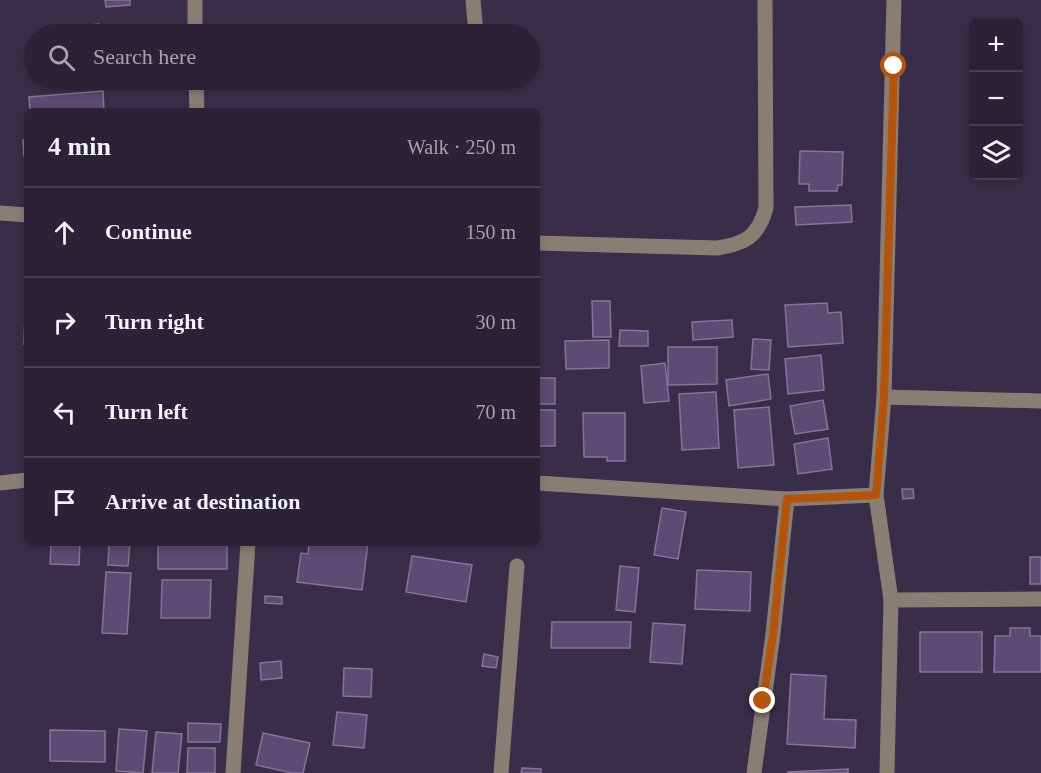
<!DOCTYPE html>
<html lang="en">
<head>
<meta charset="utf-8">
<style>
	:root { --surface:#2b2238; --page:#372f43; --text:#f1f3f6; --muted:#a6a4ae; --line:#473f53 }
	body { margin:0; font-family:Georgia,serif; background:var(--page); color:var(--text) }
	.controls { position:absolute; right:18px; top:18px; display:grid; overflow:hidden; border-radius:9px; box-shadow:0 3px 9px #0003 }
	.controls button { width:54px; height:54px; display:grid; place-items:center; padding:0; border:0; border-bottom:2px solid var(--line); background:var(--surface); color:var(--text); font:30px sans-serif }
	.stop { position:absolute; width:18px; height:18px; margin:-14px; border:4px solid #b45309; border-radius:50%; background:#fff }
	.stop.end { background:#b45309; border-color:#fff; box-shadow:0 2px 6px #0008 }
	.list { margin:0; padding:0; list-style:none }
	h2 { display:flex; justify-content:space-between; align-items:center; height:78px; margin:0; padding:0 24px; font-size:26px }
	h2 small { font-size:20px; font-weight:400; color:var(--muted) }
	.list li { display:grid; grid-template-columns:39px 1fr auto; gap:18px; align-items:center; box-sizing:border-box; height:90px; padding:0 24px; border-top:2px solid var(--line) }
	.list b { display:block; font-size:22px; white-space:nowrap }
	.list em { font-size:20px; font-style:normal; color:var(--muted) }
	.icon { flex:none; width:33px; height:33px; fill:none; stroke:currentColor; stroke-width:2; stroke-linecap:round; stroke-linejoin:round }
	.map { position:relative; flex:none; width:1041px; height:773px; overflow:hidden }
	.search { position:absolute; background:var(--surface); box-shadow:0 3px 9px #0003; left:24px; top:24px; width:516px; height:66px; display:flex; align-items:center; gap:15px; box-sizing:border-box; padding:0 21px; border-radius:33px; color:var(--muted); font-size:22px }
	.panel { position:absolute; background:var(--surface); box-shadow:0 3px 9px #0003; left:24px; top:108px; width:516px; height:438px; border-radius:9px }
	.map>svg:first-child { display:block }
	.building { fill:#5c4b73; stroke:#827595; stroke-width:1.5 }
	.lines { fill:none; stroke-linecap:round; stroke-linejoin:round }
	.minor { stroke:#897e72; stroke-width:15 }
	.route { stroke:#b45309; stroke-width:8 }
</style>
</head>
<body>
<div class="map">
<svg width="1041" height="773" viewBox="0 0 1041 773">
	<rect width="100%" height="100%" fill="#392e4a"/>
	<g class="building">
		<polygon points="105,0 130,0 130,5 106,7"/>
		<polygon points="99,24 100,34 49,34 48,29"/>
		<polygon points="103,91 104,111 30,111 29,97"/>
		<polygon points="23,140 27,140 27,156 24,156"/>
		<polygon points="800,151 843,152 842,185 838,185 837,191 809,191 809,184 799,184"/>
		<polygon points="851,205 852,222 796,225 795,207"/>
		<polygon points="592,301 610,301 611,337 593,337"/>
		<polygon points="827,303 828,313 841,312 843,343 788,347 785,305"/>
		<polygon points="25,314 27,314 27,344 24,344"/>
		<polygon points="732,320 733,337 693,340 692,322"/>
		<polygon points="620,330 648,331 648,346 619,346"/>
		<polygon points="753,339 771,340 769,370 751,369"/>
		<polygon points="609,340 609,368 566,369 565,341"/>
		<polygon points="668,347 717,347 717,384 668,385"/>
		<polygon points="821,355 824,390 788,394 785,359"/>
		<polygon points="665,363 669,401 644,403 641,366"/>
		<polygon points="768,374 771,399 729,406 726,380"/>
		<rect x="537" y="378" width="18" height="26"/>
		<polygon points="716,392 719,448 682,450 679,394"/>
		<polygon points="823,400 828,429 795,434 790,406"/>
		<polygon points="769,407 774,465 738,468 734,410"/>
		<rect x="537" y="410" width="18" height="36"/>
		<polygon points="583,413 625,413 625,461 607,461 607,457 584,457"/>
		<polygon points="828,438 832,469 798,474 794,444"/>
		<polygon points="902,489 913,489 914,498 903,499"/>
		<polygon points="662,508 686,512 678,559 654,555"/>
		<polygon points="51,543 80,543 79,565 50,564"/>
		<polygon points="109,543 130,543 128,566 108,565"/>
		<rect x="158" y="543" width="69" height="26"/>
		<polygon points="309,543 368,543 362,590 297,582 301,553 308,554"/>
		<polygon points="412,556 472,565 466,602 406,592"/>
		<rect x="1030" y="557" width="11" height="27"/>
		<polygon points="620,566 639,568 635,612 616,610"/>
		<polygon points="697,570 751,572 750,611 695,609"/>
		<polygon points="106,572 131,573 127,634 102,633"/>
		<polygon points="162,580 211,580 210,618 161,618"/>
		<polygon points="265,596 282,597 282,604 265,603"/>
		<polygon points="552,622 631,622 630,648 551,648"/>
		<polygon points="653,623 685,625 682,664 650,662"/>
		<polygon points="1010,628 1030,628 1030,636 1041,636 1041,672 994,672 995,636 1010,636"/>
		<rect x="920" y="632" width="62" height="40"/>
		<polygon points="484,654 498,657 496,668 482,666"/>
		<polygon points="281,661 282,678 261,680 260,663"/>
		<polygon points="344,668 372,669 371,697 343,696"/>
		<polygon points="791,674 826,676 824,719 856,720 855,748 787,744"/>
		<polygon points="337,712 367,715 364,748 333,745"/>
		<polygon points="188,723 221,724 220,742 188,742"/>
		<polygon points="119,729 147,731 143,773 116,771"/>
		<polygon points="50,730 105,731 105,762 50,761"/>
		<polygon points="156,732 182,734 178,773 152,773"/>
		<polygon points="263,733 310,743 303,773 292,773 256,765"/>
		<polygon points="188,748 215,748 215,773 187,773"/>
		<polygon points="522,768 541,769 541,773 521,773"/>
		<polygon points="848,769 848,773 788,773 788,772"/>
	</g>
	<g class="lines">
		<g class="minor">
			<polyline points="195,0 195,34"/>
			<polyline points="473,0 476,34"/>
			<polyline points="196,80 197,111"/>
			<polyline points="0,213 27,215"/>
			<path d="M537,243L717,248C745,244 758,237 766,208L765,0"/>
			<polyline points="884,397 1041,401"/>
			<polyline points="0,483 27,480"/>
			<polyline points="537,483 787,499 876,495"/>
			<polyline points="891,600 1041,599"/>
			<polyline points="233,773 248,543"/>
			<polyline points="501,773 517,566"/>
			<polyline points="754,773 773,634 787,499"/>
			<polyline points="887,773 891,600 876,495 884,397 894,0"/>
		</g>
	</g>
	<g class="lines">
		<polyline class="route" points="763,701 773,634 787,499 876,495 884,397 894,66"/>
	</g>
</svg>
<div class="controls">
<button>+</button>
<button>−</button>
<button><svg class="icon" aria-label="layers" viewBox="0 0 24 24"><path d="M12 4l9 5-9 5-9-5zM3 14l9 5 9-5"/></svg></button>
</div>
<div class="stop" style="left:894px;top:66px"></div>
<div class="stop end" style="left:763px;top:701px"></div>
<div class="search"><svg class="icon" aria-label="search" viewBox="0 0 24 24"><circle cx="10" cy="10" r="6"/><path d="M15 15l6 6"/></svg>Search here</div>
<section class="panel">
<h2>4 min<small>Walk · 250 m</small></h2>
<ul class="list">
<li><svg class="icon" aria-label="ahead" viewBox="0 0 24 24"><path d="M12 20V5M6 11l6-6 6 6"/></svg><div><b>Continue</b></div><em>150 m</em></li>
<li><svg class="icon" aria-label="right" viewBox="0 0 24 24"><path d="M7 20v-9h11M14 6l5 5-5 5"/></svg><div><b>Turn right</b></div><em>30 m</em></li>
<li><svg class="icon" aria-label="left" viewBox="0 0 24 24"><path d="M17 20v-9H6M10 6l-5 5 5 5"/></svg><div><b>Turn left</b></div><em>70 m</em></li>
<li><svg class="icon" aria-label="arrive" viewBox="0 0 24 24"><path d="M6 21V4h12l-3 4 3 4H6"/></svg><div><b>Arrive at destination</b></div></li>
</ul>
</section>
</div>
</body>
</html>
